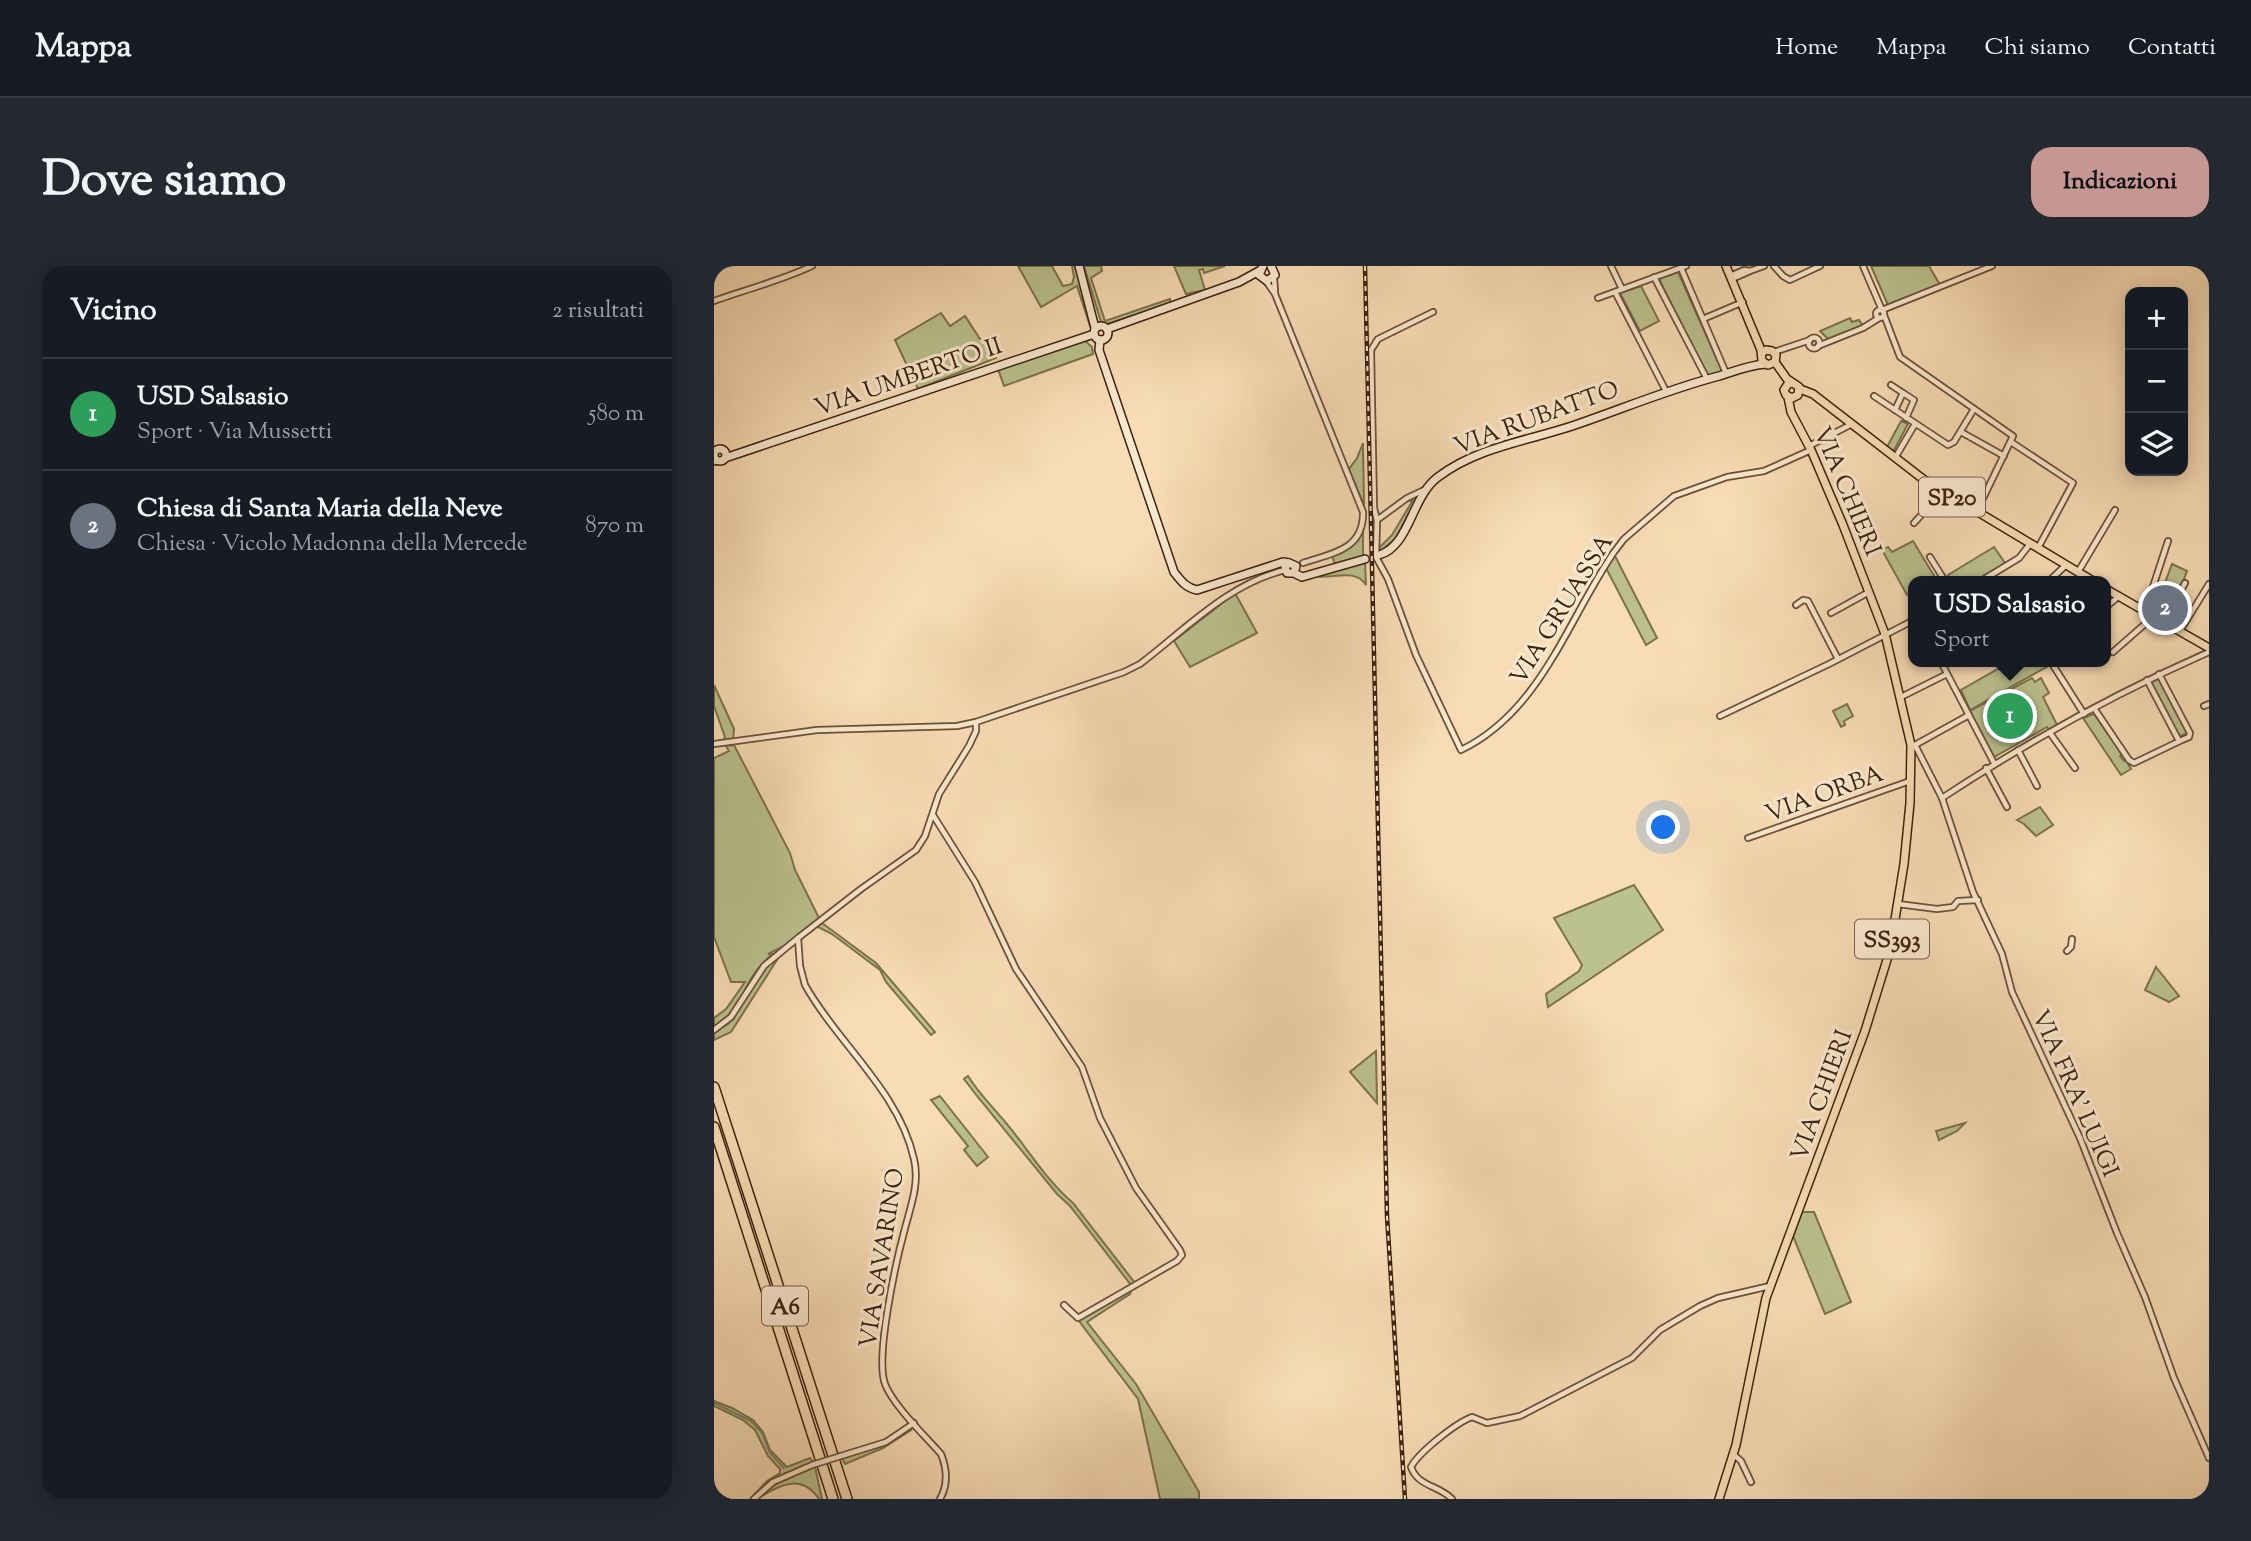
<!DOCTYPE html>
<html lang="it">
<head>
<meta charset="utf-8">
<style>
	:root { --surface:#171b24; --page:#242831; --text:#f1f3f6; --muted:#9ea1a6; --line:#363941; --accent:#c59692 }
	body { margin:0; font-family:"Sorts Mill Goudy",serif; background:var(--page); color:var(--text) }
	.controls { position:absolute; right:21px; top:21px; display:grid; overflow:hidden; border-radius:14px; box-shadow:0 4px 18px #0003 }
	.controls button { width:63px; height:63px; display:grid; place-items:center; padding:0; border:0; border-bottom:2px solid var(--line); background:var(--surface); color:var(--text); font:35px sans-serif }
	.you { position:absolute; left:950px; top:562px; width:24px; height:24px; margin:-18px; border:5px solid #fff; border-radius:50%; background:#1a73e8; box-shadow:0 0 0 10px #1a73e833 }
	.badge { display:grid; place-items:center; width:46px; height:46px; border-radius:50%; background:var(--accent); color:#fff; font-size:23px; font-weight:700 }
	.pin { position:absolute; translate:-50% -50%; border:4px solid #fff; box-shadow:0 2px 7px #0006 }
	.popup { position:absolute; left:1194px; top:310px; width:203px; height:91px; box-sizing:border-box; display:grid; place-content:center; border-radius:14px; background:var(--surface); filter:drop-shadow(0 2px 5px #0005); font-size:23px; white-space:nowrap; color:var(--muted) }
	.popup b { font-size:26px; color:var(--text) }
	.popup::after { content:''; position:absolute; left:50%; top:100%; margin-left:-14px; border:14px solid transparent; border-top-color:var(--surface) }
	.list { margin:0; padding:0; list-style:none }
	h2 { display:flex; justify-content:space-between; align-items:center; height:91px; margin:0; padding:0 28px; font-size:30px }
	h2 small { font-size:23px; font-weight:400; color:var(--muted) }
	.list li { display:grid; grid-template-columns:46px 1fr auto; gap:21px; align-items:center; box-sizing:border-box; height:112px; padding:0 28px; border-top:2px solid var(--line) }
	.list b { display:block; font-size:26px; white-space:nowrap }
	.list p { margin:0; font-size:23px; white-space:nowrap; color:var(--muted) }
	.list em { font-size:23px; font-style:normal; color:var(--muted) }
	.icon { flex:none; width:38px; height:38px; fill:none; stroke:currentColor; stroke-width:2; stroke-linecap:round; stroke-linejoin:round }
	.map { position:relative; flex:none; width:1495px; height:1233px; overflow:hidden; border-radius:21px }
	header { display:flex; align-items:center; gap:42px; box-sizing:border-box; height:98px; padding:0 35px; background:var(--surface); border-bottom:2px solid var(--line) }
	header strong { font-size:33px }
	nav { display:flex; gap:38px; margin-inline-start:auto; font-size:24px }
	.intro { display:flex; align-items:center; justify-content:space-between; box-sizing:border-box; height:168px; padding:0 42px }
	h1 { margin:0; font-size:49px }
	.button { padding:18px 32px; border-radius:21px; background:var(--accent); color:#111; font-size:24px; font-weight:700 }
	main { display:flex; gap:42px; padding:0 42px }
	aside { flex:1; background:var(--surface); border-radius:21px; box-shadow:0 4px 18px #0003 }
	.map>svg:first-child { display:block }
	.green { fill:#bbc18f; stroke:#7c724e; stroke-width:2 }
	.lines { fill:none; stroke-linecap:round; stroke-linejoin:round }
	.stream { stroke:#777e6f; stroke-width:2 }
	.street-casing { stroke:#6c5037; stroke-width:8 }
	.secondary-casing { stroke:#3d220d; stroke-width:10 }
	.primary-casing { stroke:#3d220d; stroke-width:10 }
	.highway-casing { stroke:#3d220d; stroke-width:12 }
	.street { stroke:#fae8cf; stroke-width:4.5 }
	.secondary { stroke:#fae8cf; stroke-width:7 }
	.primary { stroke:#f8dcb5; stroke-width:7 }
	.highway { stroke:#f8dcb5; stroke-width:9 }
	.rail-casing { stroke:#3d220d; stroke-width:4.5 }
	.rail { stroke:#fae8cf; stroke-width:2; stroke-dasharray:5; stroke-linecap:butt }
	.street-bridge-casing { stroke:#6c5037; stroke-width:8; stroke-linecap:butt }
	.street-bridge { stroke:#fae8cf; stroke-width:4.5 }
	.labels { text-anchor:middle; stroke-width:6; stroke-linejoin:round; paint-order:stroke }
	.shield { fill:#fae8cf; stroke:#765d47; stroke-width:2 }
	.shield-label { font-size:23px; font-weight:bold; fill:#3d220d }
	.street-label { font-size:24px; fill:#3d220d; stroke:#fae8cf }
</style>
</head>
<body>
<header>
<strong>Mappa</strong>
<nav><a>Home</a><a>Mappa</a><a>Chi siamo</a><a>Contatti</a></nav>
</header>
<div class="intro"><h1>Dove siamo</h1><a class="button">Indicazioni</a></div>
<main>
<aside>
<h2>Vicino<small>2 risultati</small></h2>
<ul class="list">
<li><span class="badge" style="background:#2e9e5b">1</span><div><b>USD Salsasio</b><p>Sport · Via Mussetti</p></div><em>580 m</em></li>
<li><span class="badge" style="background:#6b7280">2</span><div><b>Chiesa di Santa Maria della Neve</b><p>Chiesa · Vicolo Madonna della Mercede</p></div><em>870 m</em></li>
</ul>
</aside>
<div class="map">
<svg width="1495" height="1233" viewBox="0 0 1495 1233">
	<rect width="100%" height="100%" fill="#f8dcb5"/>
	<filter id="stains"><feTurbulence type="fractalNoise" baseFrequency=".00286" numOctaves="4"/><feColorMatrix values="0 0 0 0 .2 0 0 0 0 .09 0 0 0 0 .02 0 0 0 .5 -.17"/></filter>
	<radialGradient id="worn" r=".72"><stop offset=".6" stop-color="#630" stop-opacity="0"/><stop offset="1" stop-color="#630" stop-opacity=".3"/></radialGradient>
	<g class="green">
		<polygon points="304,0 338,0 349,20 358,18 360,11 358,0 363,0 379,59 376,60 363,20 327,41"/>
		<polygon points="370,0 387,0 388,5 377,12 391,55 456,33 456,37 393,58 387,56"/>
		<polygon points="460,0 511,0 490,7 489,3 485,4 491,24 472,28"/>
		<polygon points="1157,0 1215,0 1226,19 1174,39"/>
		<polygon points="964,6 1008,105 993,110 945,13"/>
		<polygon points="927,20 945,55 926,65 906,27"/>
		<polygon points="227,47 236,60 251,50 266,73 273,73 282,92 204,123 181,74"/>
		<polygon points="1136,52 1138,56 1145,54 1149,60 1115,74 1106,65"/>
		<polygon points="369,73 378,81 379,88 290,120 284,103"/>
		<polygon points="1187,155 1194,158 1179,186 1173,181"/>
		<polygon points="649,177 650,240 635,203 643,192"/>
		<polygon points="701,230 703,232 681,273 664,287 664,283 678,269 699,234 690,236"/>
		<path d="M649,265V290L621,298L618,290C633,284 642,280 649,265Z"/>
		<polygon points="1199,275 1222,313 1217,315 1200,315 1200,325 1193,329 1168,284 1174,281 1178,286"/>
		<polygon points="1280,281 1291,297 1261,315 1238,315 1234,309"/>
		<polygon points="900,288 943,372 932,379 892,302"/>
		<path d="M651,296L652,319C641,301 616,314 601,310Z"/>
		<polygon points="1458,298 1473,305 1464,329 1449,322"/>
		<polygon points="521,327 543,367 476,401 460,375"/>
		<polygon points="1296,396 1332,396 1334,400 1256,444 1247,424"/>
		<polygon points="1318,412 1321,416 1327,412 1335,427 1329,431 1343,459 1335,464 1333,461 1280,491 1256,445"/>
		<polygon points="1446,412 1474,467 1464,471 1452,447 1453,446 1436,417"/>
		<polygon points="0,419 20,463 19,474 9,475 11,471 0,440"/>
		<polygon points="1133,438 1139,450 1130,455 1131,459 1127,461 1119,445"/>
		<polygon points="1380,448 1408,488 1406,490 1410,495 1412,494 1417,503 1407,509 1369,452"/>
		<path d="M20,479L76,587L81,604L105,652L70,680L54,688H58C52,694 45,701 40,708C29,725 19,753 0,761V752L12,743L31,716H17L0,671V492L15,485L12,480Z"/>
		<polygon points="1326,541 1339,559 1322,570 1310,558 1303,554"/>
		<polygon points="920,619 949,664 834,741 832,728 865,705 868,699 840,652"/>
		<polygon points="108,657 162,697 221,766 217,769 172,716 166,704 118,668 102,660"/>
		<polygon points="68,686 17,766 0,774 0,765 14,758 47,705"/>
		<polygon points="1442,701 1465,730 1455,736 1431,724"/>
		<polygon points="662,785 663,837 636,806"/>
		<path d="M254,810C265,828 279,841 292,857C314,883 332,914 359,937L421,1017L417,1019L356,940L343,928L263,830L250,813Z"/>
		<polygon points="226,830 274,891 263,900 250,884 254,880 217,834"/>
		<polygon points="1251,857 1243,865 1225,874 1222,865"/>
		<polygon points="1088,946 1100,946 1137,1036 1111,1048 1079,970"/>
		<polygon points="418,1022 416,1028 373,1056 422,1118 485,1226 485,1233 446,1233 424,1133 365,1055"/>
		<polygon points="0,1135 18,1142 39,1154 49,1166 56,1184 73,1201 96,1192 100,1198 78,1205 36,1233 53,1215 66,1207 66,1203 54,1190 41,1164 29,1154 0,1140"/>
		<polygon points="195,1163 197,1164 169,1182 131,1198 128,1192 169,1179"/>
		<path d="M101,1201L108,1233H105C86,1206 66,1220 42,1233L70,1212Z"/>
	</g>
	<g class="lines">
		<polyline class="stream" points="0,1137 37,1155 48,1167 56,1187 70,1202"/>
		<defs>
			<g id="street">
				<polyline points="897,0 908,23"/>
				<polyline points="1060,0 1069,10 1076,14 1106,0"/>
				<polyline points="1149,0 1168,44 1278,0"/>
				<polyline points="967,2 1012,107"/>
				<polyline points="1036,5 1050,0"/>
				<polyline points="1016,10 1030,4 1036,5 1018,13"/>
				<polyline points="560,11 561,27"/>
				<polyline points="940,11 993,113"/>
				<path d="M552,15L561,28L649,246C650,284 618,287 589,297"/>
				<polyline points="901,26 952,125"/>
				<polyline points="884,32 972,0"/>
				<path d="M0,35C33,23 66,15 98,0"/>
				<circle cx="1166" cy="48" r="4"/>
				<polyline points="1170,49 1186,91 1299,170 1263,245"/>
				<polyline points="989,53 1029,36"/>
				<circle cx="1100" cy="77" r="5.5"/>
				<polyline points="1104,80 1149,62 1165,52"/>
				<polyline points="1060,86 1096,74"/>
				<polyline points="1177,119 1189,127"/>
				<polyline points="1160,130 1234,179 1240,176 1260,143"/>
				<polyline points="1181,144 1189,127 1200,134 1192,152"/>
				<polyline points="1247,166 1290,190"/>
				<polyline points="1297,176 1359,217 1324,282"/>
				<polyline points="1095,180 1136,159"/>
				<polyline points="1181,192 1201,158"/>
				<polyline points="0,196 5,195"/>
				<path d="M710,224L693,232L663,254L662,291L674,313L702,389L747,484C827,445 853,355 900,286L910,273L960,230L1013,211L1050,205L1097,184"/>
				<polyline points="663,254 660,242 657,84 664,73 719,46"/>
				<polyline points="1200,257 1229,225"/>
				<polyline points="1216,291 1231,315"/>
				<polyline points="1364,306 1401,244"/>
				<polyline points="1267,315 1305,292 1316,278"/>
				<polyline points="1335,315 1352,299"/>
				<polyline points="1082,339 1089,334 1094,335 1124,393"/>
				<polyline points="1392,341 1404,331"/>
				<polyline points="1431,345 1454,275"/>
				<polyline points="1117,347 1155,326"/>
				<polyline points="1450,356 1471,317"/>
				<polyline points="1466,365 1495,318"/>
				<polyline points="1399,386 1439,351"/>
				<polyline points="1227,396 1280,497"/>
				<polyline points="1337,396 1370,448"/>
				<polyline points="1433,414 1465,475"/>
				<polyline points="1187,431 1233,408"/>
				<polyline points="1490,440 1495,438"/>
				<polyline points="1380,442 1415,494 1420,497 1468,474 1475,471 1476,467 1445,408"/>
				<polyline points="1006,450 1115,398 1200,354"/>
				<polyline points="1336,467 1361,502"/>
				<path d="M0,478L103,464L243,460L262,456L410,406L426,398C472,363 514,318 571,304"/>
				<polyline points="1198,479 1201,479 1228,532 1259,626 1288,688 1298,726 1366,872 1403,967 1431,1031 1460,1112 1495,1192"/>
				<polyline points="1201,479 1255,449"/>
				<polyline points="1304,484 1323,520"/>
				<polyline points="1272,502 1293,541"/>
				<path d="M1228,532C1313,476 1402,427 1495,386"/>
				<polyline points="219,549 261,616 302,703 368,801 386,852 422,922 466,984 468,989 463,995 364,1052 350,1039"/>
				<polyline points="1034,572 1196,515"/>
				<polyline points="1184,638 1223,643 1239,641 1244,635 1264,634"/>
				<polyline points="1353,685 1357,681 1358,673"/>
				<polyline points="0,764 17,751 50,700 84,672"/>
				<polyline points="1019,1188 1027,1195 1037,1216"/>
				<polyline points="127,1190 172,1176 200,1157"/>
				<polyline points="40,1233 59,1216 98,1199"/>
				<path d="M226,1233C234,1219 233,1203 227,1188C211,1170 179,1139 171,1118C161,1091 182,996 190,966C196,942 206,918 200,893C185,825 124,778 91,719L86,700L84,672L147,623L202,584L211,570L225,528L255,480L262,465V456"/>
				<path d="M738,1233C725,1219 704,1221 697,1201C705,1186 742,1157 758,1151L773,1157L806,1150L918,1092L946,1064L986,1040L1004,1032L1056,1020"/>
			</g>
			<g id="secondary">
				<polyline points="365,0 381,62"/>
				<polyline points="549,0 545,9 553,15 561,9 557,0"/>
				<circle cx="387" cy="67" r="7"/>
				<polyline points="393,63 525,16 545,5"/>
				<path d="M386,74L385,84L460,306C467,315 472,322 483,324L569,296L575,297"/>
				<circle cx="6" cy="189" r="6"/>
				<polyline points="11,192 380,68"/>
				<path d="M665,289C696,280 697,231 724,211C764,181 813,175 858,160C908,143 955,123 1005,110C1021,105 1035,99 1052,98"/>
				<polyline points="580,307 582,300 575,297 571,301 573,307 580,307 588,311 651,293"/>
			</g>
			<g id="primary">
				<polyline points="1012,0 1047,84 1048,95 1054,99 1061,96 1062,89 1058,85 1052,84 1048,87"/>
				<polyline points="1061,96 1073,113 1085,121 1084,129 1078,132 1072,129 1070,124 1074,118 1078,117"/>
				<polyline points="1086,123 1099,128 1209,213 1379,315"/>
				<polyline points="1392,323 1495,382"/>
				<polyline points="1005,1233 1022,1179 1052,1032 1151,765 1176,684 1190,598 1196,537 1197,479 1171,368 1129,259 1097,184 1077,146 1074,131"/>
			</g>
			<g id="highway">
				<polyline points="0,821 133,1233"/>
				<polyline points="0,861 119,1233"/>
			</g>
		</defs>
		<use href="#street" class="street-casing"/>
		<use href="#secondary" class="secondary-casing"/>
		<use href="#primary" class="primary-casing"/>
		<use href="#highway" class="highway-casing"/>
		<use href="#street" class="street"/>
		<use href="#secondary" class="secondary"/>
		<use href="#primary" class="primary"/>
		<use href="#highway" class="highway"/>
		<defs>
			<polyline id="rail" points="651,0 673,950 691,1233"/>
		</defs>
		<use href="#rail" class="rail-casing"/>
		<use href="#rail" class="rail"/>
		<defs>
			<polyline id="street-bridge" points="98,1199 127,1190"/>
		</defs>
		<use href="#street-bridge" class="street-bridge-casing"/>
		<use href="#street-bridge" class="street-bridge"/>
	</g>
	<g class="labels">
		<g class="shield">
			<rect x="1205" y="211.5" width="66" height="39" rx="5"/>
			<rect x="1141" y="653.5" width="74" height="39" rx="5"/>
			<rect x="48" y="1020.5" width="46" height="39" rx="5"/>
		</g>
		<g class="shield-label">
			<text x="1238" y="239">SP20</text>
			<text x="1178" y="681">SS393</text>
			<text x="71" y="1048">A6</text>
		</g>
		<g class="street-label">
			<text transform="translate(194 110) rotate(-19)" y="8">VIA UMBERTO II</text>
			<text transform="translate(822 151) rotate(-20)" y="8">VIA RUBATTO</text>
			<text transform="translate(1134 225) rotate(67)" y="8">VIA CHIERI</text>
			<text transform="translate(847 343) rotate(-58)" y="8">VIA GRUASSA</text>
			<text transform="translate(1110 527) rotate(-20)" y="8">VIA ORBA</text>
			<text transform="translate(1362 827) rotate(66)" y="8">VIA FRA' LUIGI</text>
			<text transform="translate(1107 829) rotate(-70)" y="8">VIA CHIERI</text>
			<text transform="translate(167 992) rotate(-81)" y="8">VIA SAVARINO</text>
		</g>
	</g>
	<rect width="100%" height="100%" filter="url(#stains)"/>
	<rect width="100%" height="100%" fill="url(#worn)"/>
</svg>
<div class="controls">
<button>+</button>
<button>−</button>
<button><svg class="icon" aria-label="layers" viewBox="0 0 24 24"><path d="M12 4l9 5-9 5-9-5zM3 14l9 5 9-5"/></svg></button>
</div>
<div class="you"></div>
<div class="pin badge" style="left:1296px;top:450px;background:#2e9e5b">1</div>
<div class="popup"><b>USD Salsasio</b>Sport</div>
<div class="pin badge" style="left:1451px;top:342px;background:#6b7280">2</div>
</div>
</main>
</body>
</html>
